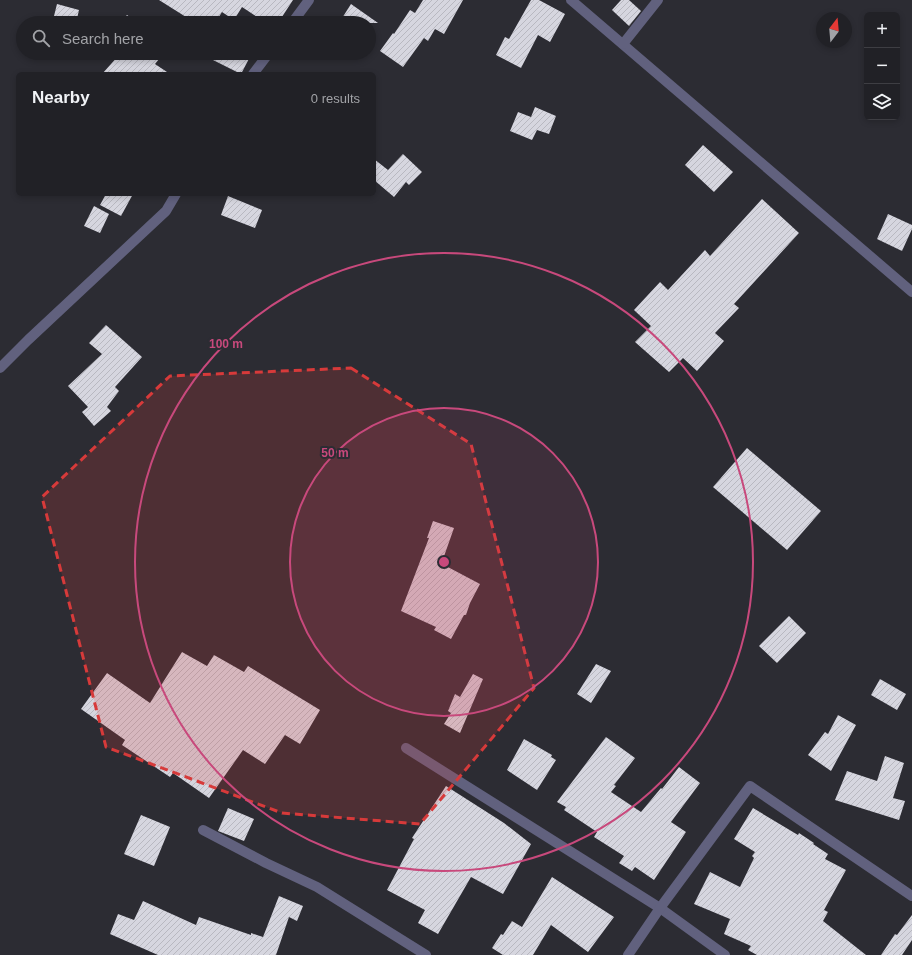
<!DOCTYPE html>
<html lang="en">
<head>
<meta charset="utf-8">
<style>
	:root { --surface:#212126; --page:#29292e; --text:#f1f3f6; --muted:#a2a3a7; --line:#3e3e43 }
	body { margin:0; font-family:Arial,sans-serif; background:var(--page); color:var(--text) }
	.controls { position:absolute; right:12px; top:12px; display:grid; overflow:hidden; border-radius:6px; box-shadow:0 2px 6px #0003 }
	.controls button { width:36px; height:36px; display:grid; place-items:center; padding:0; border:0; border-bottom:1px solid var(--line); background:var(--surface); color:var(--text); font:20px sans-serif }
	.compass { position:absolute; left:816px; top:12px; width:36px; height:36px; border-radius:50%; background:var(--surface); box-shadow:0 2px 6px #0003; rotate:16deg }
	.list { margin:0; padding:0; list-style:none }
	h2 { display:flex; justify-content:space-between; align-items:center; height:52px; margin:0; padding:0 16px; font-size:17px }
	h2 small { font-size:13px; font-weight:400; color:var(--muted) }
	.icon { flex:none; width:22px; height:22px; fill:none; stroke:currentColor; stroke-width:2; stroke-linecap:round; stroke-linejoin:round }
	.map { position:relative; flex:none; width:912px; height:955px; overflow:hidden }
	.search { position:absolute; background:var(--surface); box-shadow:0 2px 6px #0003; left:16px; top:16px; width:360px; height:44px; display:flex; align-items:center; gap:10px; box-sizing:border-box; padding:0 14px; border-radius:22px; color:var(--muted); font-size:15px }
	.panel { position:absolute; background:var(--surface); box-shadow:0 2px 6px #0003; left:16px; top:72px; width:360px; height:124px; border-radius:6px }
	.map>svg:first-child { display:block }
	.building { fill:url(#building-hatch) }
	.lines { fill:none; stroke-linecap:round; stroke-linejoin:round }
	.minor { stroke:#61617e; stroke-width:10 }
	.marked { fill:#d73a3a; fill-opacity:0.2; stroke:#d73a3a; stroke-width:3; stroke-dasharray:8 5; stroke-linejoin:round }
	.ring { fill:none; stroke:#c8497c; stroke-width:2 }
	.centre { fill:#c8497c; stroke:#2c2c33; stroke-width:2 }
	.ring-label { font-size:12px; text-anchor:middle; font-weight:bold; fill:#c8497c; stroke:#2c2c33; stroke-width:4; stroke-linejoin:round; paint-order:stroke }
</style>
</head>
<body>
<div class="map">
<svg width="912" height="955" viewBox="0 0 912 955">
	<defs>
		<pattern id="building-hatch" width="6" height="6" patternUnits="userSpaceOnUse"><rect width="6" height="6" fill="#d6d6df"/><path d="M-1 1l2-2M0 6l6-6M5 7l2-2" fill="none" stroke="#b8b8c0"/></pattern>
	</defs>
	<rect width="100%" height="100%" fill="#2c2c33"/>
	<g class="building">
		<polygon points="159,0 293,0 278,23 266,23 242,7 234,20 222,12 215,23 183,23 186,17"/>
		<polygon points="423,0 463,0 444,34 435,29 428,41 424,38 403,67 380,51 393,33 394,34 410,10 415,13"/>
		<polygon points="531,0 539,0 565,14 550,42 538,35 521,68 496,55 505,37 509,39"/>
		<polygon points="621,0 629,0 641,11 629,26 612,10"/>
		<polygon points="57,4 79,10 76,23 64,23 53,20"/>
		<polygon points="351,4 378,23 339,23"/>
		<polygon points="127,15 138,23 120,23"/>
		<polygon points="120,53 164,53 155,64 170,74 102,74 120,54"/>
		<polygon points="199,53 252,53 241,74"/>
		<polygon points="535,107 556,116 549,134 537,130 532,140 510,131 518,112 531,117"/>
		<polygon points="703,145 733,172 714,192 685,165"/>
		<polygon points="403,154 422,172 409,185 406,182 394,197 374,180 374,159 388,170"/>
		<polygon points="106,194 133,194 121,216 100,205"/>
		<polygon points="228,196 262,210 255,228 221,215"/>
		<polygon points="762,199 799,233 734,304 739,308 715,333 724,341 697,371 683,358 669,372 635,342 651,326 634,310 660,282 668,290 705,250 710,256"/>
		<polygon points="94,206 109,214 100,233 84,226"/>
		<polygon points="888,214 912,225 912,229 902,251 877,239"/>
		<polygon points="106,325 142,357 115,387 119,391 107,407 111,411 94,426 82,412 88,407 68,386 102,354 89,343"/>
		<polygon points="747,448 821,511 787,550 713,487"/>
		<polygon points="433,521 454,528 442,562 445,563 444,565 480,584 470,603 466,615 464,615 451,639 434,630 436,627 401,611 429,538 427,538"/>
		<polygon points="789,616 806,633 777,663 759,646"/>
		<polygon points="182,652 207,666 214,655 244,672 248,666 320,710 300,744 285,735 265,764 243,750 209,798 173,773 170,777 122,745 125,740 81,709 107,673 150,703"/>
		<polygon points="596,664 611,671 591,703 577,694"/>
		<polygon points="473,674 483,679 460,733 444,724 451,713 448,711 455,694 460,697"/>
		<polygon points="880,679 906,694 897,710 871,695"/>
		<polygon points="838,715 856,725 831,771 808,755 825,732 828,734"/>
		<polygon points="606,737 635,758 614,785 616,786 611,792 641,812 661,788 662,789 679,767 700,783 671,822 686,832 654,880 635,867 632,871 619,863 624,856 594,837 597,832 564,810 566,807 557,802"/>
		<polygon points="524,739 552,755 551,757 556,760 537,790 507,770"/>
		<polygon points="885,756 904,763 893,798 905,801 899,820 835,800 847,771 877,781"/>
		<polygon points="446,786 504,823 531,844 503,894 471,877 438,934 418,923 425,910 387,890 414,839 412,838"/>
		<polygon points="228,808 254,819 244,841 218,831"/>
		<polygon points="753,808 798,835 799,833 814,843 813,844 828,854 825,859 846,870 824,910 828,912 823,921 866,955 757,955 748,950 751,946 724,934 730,919 694,904 710,872 740,887 754,858 752,856 755,852 734,839"/>
		<polygon points="141,815 170,827 154,866 124,854"/>
		<polygon points="552,877 614,917 588,952 551,925 533,955 503,955 492,948 501,934 503,935 512,921 522,927"/>
		<polygon points="279,896 303,906 297,921 289,917 276,955 158,955 110,934 118,914 134,920 143,901 196,925 199,917 251,935 251,933 263,937"/>
		<polygon points="912,915 912,940 902,955 881,955 895,934 897,935"/>
	</g>
	<g class="lines">
		<g class="minor">
			<polyline points="571,0 912,292"/>
			<polyline points="292,23 309,0"/>
			<polyline points="623,44 658,0"/>
			<polyline points="253,74 269,53"/>
			<polyline points="0,368 28,340 166,211 176,194"/>
			<polyline points="406,748 660,908 725,955"/>
			<polyline points="203,830 266,863 317,887 426,955"/>
			<polyline points="628,955 660,908 750,786 912,896"/>
		</g>
	</g>
	<path class="marked" d="M351,368L471,444L534,688L420,824L282,813L106,747L42,497L170,376Z"/>
	<circle cx="444" cy="562" r="154" fill="#c8497c" fill-opacity=".12"/>
	<g class="ring">
		<circle cx="444" cy="562" r="154"/>
		<circle cx="444" cy="562" r="309"/>
	</g>
	<circle cx="444" cy="562" r="6" class="centre"/>
	<g class="ring-label">
		<text x="226" y="348">100 m</text>
		<text x="335" y="457">50 m</text>
	</g>
</svg>
<div class="controls">
<button>+</button>
<button>−</button>
<button><svg class="icon" aria-label="layers" viewBox="0 0 24 24"><path d="M12 4l9 5-9 5-9-5zM3 14l9 5 9-5"/></svg></button>
</div>
<svg class="compass" viewBox="-18 -18 36 36"><path d="M0-13l5 13h-10z" fill="#e53935"/><path d="M0 13l5-13h-10z" fill="#a2a3a7"/></svg>
<div class="search"><svg class="icon" aria-label="search" viewBox="0 0 24 24"><circle cx="10" cy="10" r="6"/><path d="M15 15l6 6"/></svg>Search here</div>
<section class="panel">
<h2>Nearby<small>0 results</small></h2>
<ul class="list">
</ul>
</section>
</div>
</body>
</html>
